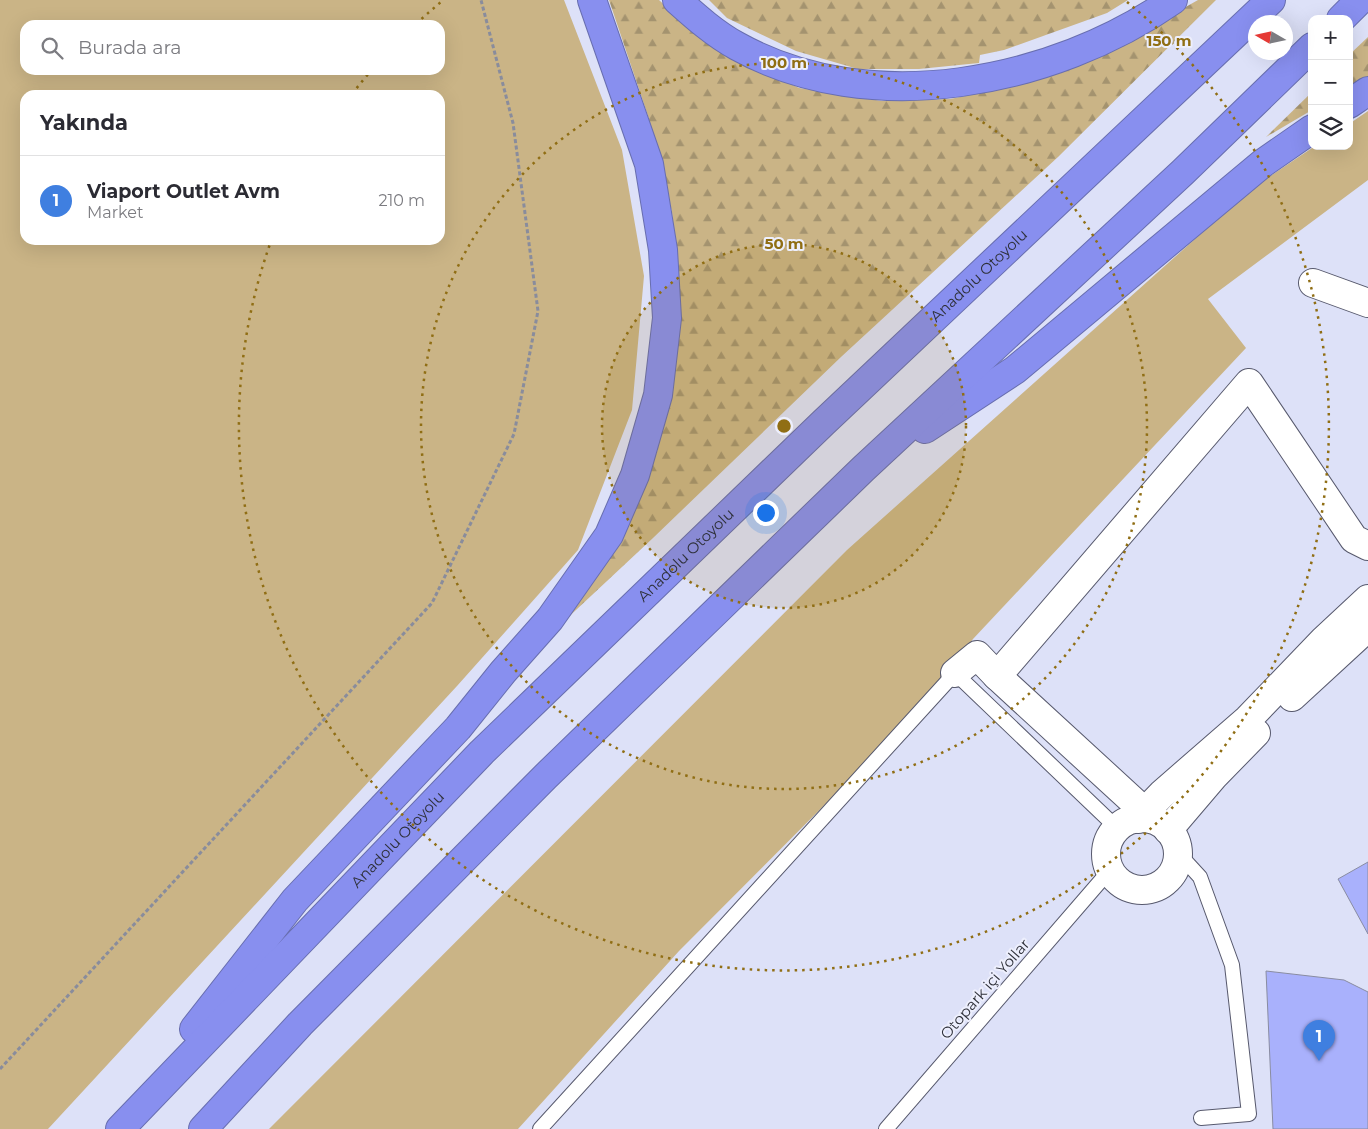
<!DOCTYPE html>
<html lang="tr">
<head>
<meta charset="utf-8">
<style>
	:root { --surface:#fff; --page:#f7f7f7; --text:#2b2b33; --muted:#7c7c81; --line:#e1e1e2; --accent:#ea580c }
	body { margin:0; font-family:Montserrat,sans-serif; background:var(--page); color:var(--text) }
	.controls { position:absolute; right:15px; top:15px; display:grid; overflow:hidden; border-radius:10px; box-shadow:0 5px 20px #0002 }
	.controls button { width:45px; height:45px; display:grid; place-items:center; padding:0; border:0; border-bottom:1px solid var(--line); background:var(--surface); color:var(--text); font:25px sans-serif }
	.compass { position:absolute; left:1248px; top:15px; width:45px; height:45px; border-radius:50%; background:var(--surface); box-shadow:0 5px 20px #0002; rotate:279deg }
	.you { position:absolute; left:765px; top:512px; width:18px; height:18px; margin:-12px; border:4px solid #fff; border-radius:50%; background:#1a73e8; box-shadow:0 0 0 8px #1a73e833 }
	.badge { display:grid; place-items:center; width:32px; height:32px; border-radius:50%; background:var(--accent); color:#fff; font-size:16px; font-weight:700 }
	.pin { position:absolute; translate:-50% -41px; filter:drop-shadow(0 1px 2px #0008) }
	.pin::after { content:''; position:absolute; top:26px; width:18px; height:15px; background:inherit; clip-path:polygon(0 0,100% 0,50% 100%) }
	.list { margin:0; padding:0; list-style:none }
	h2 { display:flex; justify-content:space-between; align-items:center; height:65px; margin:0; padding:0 20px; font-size:21px }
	h2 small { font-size:16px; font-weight:400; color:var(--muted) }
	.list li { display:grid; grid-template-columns:32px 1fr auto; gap:15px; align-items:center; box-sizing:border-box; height:90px; padding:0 20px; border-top:1px solid var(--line) }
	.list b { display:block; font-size:19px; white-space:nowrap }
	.list p { margin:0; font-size:16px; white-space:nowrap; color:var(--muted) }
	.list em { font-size:16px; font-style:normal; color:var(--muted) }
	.icon { flex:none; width:28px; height:28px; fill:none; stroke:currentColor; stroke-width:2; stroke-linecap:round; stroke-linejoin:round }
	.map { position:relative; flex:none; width:1368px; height:1129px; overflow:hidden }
	.search { position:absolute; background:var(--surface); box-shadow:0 5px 20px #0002; left:20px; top:20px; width:425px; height:55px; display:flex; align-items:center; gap:12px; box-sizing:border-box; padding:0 18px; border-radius:15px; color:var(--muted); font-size:19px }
	.panel { position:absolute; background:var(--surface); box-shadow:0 5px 20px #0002; left:20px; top:90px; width:425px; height:155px; border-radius:15px }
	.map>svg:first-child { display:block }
	.green { fill:#cab486; fill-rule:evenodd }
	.forest { fill:url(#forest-firs) }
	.building { fill:#a9b1fc; stroke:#898ca1 }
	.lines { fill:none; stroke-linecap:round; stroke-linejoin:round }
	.lane-casing { stroke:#57596d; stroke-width:16 }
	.street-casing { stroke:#57596d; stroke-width:30 }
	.highway-casing { stroke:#686eaf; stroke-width:30 }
	.path { stroke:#898c9c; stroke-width:3; stroke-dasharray:4 2.5; stroke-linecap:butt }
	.lane { stroke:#fff; stroke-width:14 }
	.street { stroke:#fff; stroke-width:28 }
	.highway { stroke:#888fef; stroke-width:28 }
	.ring { fill:none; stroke:#906e14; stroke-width:2.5; stroke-dasharray:2.5 5 }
	.labels { text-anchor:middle; stroke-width:4; stroke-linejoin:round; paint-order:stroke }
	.street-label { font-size:15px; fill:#2e3039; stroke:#edeffd }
	.centre { fill:#906e14; stroke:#edeffd; stroke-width:2.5 }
	.ring-label { font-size:15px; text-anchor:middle; font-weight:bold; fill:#906e14; stroke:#edeffd; stroke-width:4; stroke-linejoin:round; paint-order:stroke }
</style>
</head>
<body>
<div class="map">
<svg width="1368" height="1129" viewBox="0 0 1368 1129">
	<defs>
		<pattern id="forest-firs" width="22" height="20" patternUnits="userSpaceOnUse" patternTransform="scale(1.25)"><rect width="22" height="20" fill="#cab486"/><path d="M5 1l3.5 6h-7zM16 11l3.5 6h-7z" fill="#a4936f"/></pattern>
	</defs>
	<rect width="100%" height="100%" fill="#dde1f8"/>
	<g class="green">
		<path d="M0,0H564L622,150L644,276L632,410L578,550L457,686L48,1129H0ZM25,25H440V70H25ZM25,95H440V240H25Z"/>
		<polygon points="1368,111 1368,180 1208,299 1246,348 973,639 921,708 679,951 518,1129 269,1129 847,550 1251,189 1315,146 1349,146 1349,124"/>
	</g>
	<g class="forest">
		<polygon points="609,0 659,0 685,24 732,55 799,88 882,101 950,99 1020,85 1106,52 1198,0 1216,0 1058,157 841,357 653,538 561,624 629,521 657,452 673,376 679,292 672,212 648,116"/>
		<polygon points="709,0 1128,0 1107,13 1004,50 980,55 979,63 919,69 858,69 796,51 727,18"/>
		<polygon points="1368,37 1368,76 1349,88 1349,55"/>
		<polygon points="1312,92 1312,110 1266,137"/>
	</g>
	<g class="building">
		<polygon points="1368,862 1368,934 1338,879"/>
		<polygon points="1266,971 1344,980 1368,992 1368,1129 1273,1129"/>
	</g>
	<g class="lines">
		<defs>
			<g id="lane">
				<polyline points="1178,853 1200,877 1232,965 1249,1114 1201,1118"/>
				<polyline points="540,1129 955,673 1117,828"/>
				<polyline points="886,1129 1110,870"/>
			</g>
			<g id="street">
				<polyline points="1313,283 1368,303"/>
				<polyline points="955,673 977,655 997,676 1249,383 1354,539 1368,546"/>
				<polyline points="997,676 1144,811"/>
				<polyline points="1292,697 1368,627"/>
				<circle cx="1142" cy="854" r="36"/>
				<polyline points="1138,819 1163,793 1248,719 1324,640 1368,599"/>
				<polyline points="1168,830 1214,776 1256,733"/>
			</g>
			<g id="highway">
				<path d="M677,0C696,17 715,34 737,46C870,120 1053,84 1173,0"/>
				<polyline points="1341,19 1360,0"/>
				<polyline points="1349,104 1368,91"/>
				<polyline points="925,429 1015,370 1263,163 1312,129"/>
				<polyline points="194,1029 295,900 458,728 503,672 550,619 609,535 635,475 658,395 667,318 663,250 649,164 592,0"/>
				<path id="s1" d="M120,1129L482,752L823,423L1271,0"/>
				<polyline points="203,1129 300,1024 545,777 863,469 1183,172 1312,47"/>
			</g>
		</defs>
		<use href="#lane" class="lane-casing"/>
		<use href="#street" class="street-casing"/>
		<use href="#highway" class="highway-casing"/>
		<polyline class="path" points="0,1069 432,603 514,434 538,311 513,123 481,0"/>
		<use href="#lane" class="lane"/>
		<use href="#street" class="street"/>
		<use href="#highway" class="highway"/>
	</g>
	<circle cx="784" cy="426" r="182" fill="#906e14" fill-opacity=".12"/>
	<g class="ring">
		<circle cx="784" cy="426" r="182"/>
		<circle cx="784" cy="426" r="363"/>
		<path d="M352 94A545 545 0 0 1 370 72M416 24A545 545 0 0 1 441 2M1127 2A545 545 0 1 1 270 244"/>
	</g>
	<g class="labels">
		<g class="street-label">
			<text dy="5" stroke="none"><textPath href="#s1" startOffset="1211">Anadolu Otoyolu</textPath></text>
			<text dy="5" stroke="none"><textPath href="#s1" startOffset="806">Anadolu Otoyolu</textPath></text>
			<text dy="5" stroke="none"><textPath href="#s1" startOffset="401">Anadolu Otoyolu</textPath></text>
			<text transform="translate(985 989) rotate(-49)" y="5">Otopark içi Yollar</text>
		</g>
	</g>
	<circle cx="784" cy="426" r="8" class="centre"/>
	<g class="ring-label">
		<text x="1169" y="46">150 m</text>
		<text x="784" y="68">100 m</text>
		<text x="784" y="249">50 m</text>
	</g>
</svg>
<div class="controls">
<button>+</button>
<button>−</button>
<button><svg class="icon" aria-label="layers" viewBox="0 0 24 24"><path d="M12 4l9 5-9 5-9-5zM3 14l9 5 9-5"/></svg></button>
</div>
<svg class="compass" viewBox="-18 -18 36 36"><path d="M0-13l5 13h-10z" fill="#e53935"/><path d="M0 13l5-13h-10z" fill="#7c7c81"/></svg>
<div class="you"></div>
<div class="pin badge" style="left:1319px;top:1061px;background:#3f7fe0">1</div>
<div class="search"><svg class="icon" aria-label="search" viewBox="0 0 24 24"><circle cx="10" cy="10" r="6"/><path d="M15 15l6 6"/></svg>Burada ara</div>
<section class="panel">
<h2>Yakında<small></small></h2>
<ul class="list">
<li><span class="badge" style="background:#3f7fe0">1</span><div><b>Viaport Outlet Avm</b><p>Market</p></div><em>210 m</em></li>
</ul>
</section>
</div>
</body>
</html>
